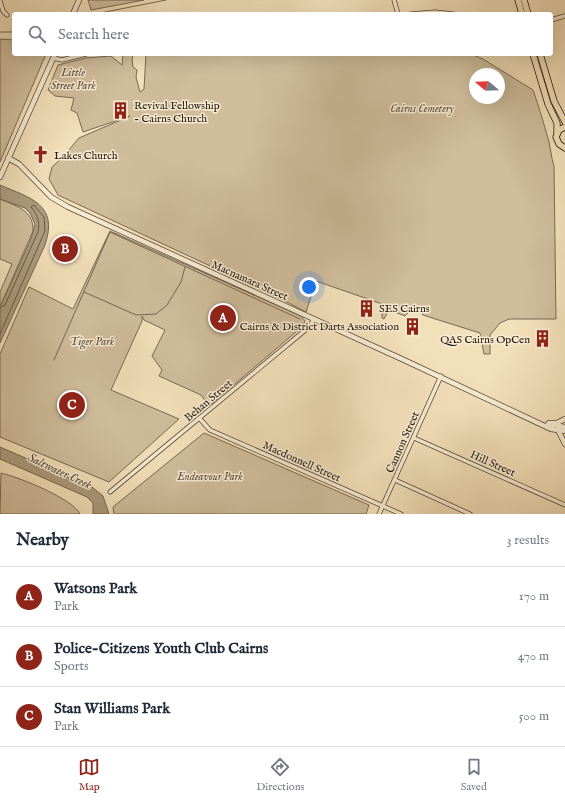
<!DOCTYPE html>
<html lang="en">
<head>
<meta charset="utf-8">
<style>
	:root { --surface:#fff; --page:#f2f2f3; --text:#1f2937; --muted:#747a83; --line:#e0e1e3; --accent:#8f2418 }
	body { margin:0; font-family:"IM FELL English",serif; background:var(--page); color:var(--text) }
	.compass { position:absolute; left:469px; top:68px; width:36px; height:36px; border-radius:50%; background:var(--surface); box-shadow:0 4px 16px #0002; rotate:289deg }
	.you { position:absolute; left:309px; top:287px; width:14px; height:14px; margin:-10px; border:3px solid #fff; border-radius:50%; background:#1a73e8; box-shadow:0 0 0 6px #1a73e833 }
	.badge { display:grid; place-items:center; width:26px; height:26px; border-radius:50%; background:var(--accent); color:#fff; font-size:13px; font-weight:700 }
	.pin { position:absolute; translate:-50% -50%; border:2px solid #fff; box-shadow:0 1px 4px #0006 }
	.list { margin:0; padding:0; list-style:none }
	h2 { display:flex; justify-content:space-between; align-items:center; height:52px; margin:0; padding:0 16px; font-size:17px }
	h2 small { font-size:13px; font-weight:400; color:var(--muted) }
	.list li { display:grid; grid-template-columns:26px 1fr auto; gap:12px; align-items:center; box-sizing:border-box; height:60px; padding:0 16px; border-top:1px solid var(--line) }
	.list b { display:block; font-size:15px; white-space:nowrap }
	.list p { margin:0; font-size:13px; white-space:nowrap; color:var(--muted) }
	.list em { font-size:13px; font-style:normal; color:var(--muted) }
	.icon { flex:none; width:22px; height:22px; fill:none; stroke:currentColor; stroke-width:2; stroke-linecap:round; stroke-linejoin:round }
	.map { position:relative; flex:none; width:565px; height:514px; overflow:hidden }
	.search { position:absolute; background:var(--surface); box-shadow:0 4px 16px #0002; left:12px; right:12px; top:12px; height:44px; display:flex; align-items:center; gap:10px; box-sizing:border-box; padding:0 14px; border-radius:4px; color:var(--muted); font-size:15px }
	.sheet { height:232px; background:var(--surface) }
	nav { display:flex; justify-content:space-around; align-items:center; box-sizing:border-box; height:56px; border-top:1px solid var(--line); background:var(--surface); font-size:11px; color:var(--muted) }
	nav a { display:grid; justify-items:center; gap:2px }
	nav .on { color:var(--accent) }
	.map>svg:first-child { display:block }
	.green { fill:#cfbd9c; stroke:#796953; fill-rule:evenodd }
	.water { fill:#ac9b7e; stroke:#756550 }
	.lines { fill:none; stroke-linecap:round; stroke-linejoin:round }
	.shore { stroke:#685844; stroke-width:1 }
	.stream { stroke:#756550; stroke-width:1 }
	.minor-casing { stroke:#574836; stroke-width:5 }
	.tertiary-casing { stroke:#574836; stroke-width:6 }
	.primary-casing { stroke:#23150a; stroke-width:7 }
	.minor { stroke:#f7ebd2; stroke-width:3.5 }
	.tertiary { stroke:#f7ebd2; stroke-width:4.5 }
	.primary { stroke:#f2e0ba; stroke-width:5.5 }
	.labels { text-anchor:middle; stroke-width:3; stroke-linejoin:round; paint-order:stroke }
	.park-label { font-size:11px; font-style:italic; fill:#5f503d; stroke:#f7ebd2 }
	.poi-label { font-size:11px; fill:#23150a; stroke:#f7ebd2; text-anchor:start }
	.street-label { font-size:11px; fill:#23150a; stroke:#f7ebd2 }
	.water-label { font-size:12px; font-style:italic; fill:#5a4b38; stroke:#f7ebd2 }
</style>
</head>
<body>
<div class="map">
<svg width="565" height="514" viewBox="0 0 565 514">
	<rect width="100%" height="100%" fill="#f2e0ba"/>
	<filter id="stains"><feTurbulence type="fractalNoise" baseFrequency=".005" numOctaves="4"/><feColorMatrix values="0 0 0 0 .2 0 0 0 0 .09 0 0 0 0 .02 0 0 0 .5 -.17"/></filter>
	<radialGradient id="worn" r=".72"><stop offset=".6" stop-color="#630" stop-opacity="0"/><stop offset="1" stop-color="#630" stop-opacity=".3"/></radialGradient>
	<g class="green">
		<polygon points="88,0 144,0 91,10"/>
		<polygon points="0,39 14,40 14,54 46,54 0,162"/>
		<path d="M123,54H133L132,60L133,67L137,70L136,77L140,92L144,89L146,54H471L483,59L533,90C539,107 544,124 549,142C551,150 551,157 554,166L556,319H509L500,323L490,335V354H484L480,333L429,317L423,315L418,308H413L405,316L389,310L384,319L382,318V304L316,281L306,312L283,300L58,195L49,179L52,167L63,157L79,138L130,116L83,132L77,113L71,110L74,98L55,96L48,90L58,65L86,58L111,56L122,65ZM475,74H499V98H475Z"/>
		<path d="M0,199C16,206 34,210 33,231L0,307V292L12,264L0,259Z"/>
		<polygon points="110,231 301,316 305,321 303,326 209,406 201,395 159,376 162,370 152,356 165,330 144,320 142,316 142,321 111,390 179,419 109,482 0,437 0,354 29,287 73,309"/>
		<polygon points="204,433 369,505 366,514 114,514 113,507"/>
		<path d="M1,473C19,477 73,499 80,514H0Z"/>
	</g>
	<g class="water">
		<path d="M0,185C30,198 59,204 45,245L0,343V307L31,239L35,224L30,213L25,208L0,199Z"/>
		<polygon points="0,447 92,487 103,496 109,514 93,514 93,503 87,497 0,459"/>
	</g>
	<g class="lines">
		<path class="shore" d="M0,308L5,305L38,232C40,222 38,215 31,207L34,205L44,217L45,231L0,334"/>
		<g class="stream">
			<polyline points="95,14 166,0"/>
			<polyline points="0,32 14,32"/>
			<polyline points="84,292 136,315 156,314 167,305 181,282 185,267"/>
			<polyline points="54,360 110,232 300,319"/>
		</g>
		<defs>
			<g id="minor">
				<polyline points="394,0 398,14"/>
				<polyline points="0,1 3,11 7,15"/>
				<polyline points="411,14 435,12 453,14"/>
				<polyline points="551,20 565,16"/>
				<polyline points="53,58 62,60 86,54"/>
				<polyline points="200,419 210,430 401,514"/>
				<polyline points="414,438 565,505"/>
				<polyline points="395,480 470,514"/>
				<polyline points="110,492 309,327 314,319"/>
				<polyline points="379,514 441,376"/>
			</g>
			<g id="tertiary">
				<polyline points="73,14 79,0"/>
				<polyline points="8,158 19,164 51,197 68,207 404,360 551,429 565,431"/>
				<polyline points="0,177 55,54"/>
				<polyline points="549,423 557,423 565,419"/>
				<polyline points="548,424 565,427"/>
				<polyline points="558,430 565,444"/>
			</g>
			<g id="primary">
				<polyline points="518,0 522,14"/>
				<polyline points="524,0 528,14"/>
				<polyline points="533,54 548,104 557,123 557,133"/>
				<polyline points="540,54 554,101 565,122"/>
				<polyline points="565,127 559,130 556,137 559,144 565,148"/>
			</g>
		</defs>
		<use href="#minor" class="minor-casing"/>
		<use href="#tertiary" class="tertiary-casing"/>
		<use href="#primary" class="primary-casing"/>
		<use href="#minor" class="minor"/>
		<use href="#tertiary" class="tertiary"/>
		<use href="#primary" class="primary"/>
	</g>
	<defs>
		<symbol id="building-bare" viewBox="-9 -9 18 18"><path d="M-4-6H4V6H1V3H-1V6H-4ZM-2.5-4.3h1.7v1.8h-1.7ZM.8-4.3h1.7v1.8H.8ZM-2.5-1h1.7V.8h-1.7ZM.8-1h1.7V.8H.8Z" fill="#8f2418" stroke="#f7ebd2" stroke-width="2.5" paint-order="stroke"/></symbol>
		<symbol id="church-bare" viewBox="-9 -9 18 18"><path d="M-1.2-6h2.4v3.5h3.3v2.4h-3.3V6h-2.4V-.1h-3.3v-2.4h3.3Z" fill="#8f2418" stroke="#f7ebd2" stroke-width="2.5" paint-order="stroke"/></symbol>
	</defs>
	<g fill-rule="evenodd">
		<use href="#building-bare" x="108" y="98" width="25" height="25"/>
		<use href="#church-bare" x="28" y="142" width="25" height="25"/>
		<use href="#building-bare" x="354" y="296" width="25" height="25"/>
		<use href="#building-bare" x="400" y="314" width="25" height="25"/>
		<use href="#building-bare" x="530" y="326" width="25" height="25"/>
	</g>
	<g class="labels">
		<g class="park-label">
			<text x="73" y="76">Little<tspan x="73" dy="13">Street Park</tspan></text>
			<text x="422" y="112">Cairns Cemetery</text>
			<text x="92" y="345">Tiger Park</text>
			<text x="210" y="480">Endeavour Park</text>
		</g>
		<g class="poi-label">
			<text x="134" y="109">Revival Fellowship<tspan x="134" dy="13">- Cairns Church</tspan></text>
			<text x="54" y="159">Lakes Church</text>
			<text x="379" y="312">SES Cairns</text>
			<text x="399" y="330" text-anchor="end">Cairns &amp; District Darts Association</text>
			<text x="530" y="343" text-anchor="end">QAS Cairns OpCen</text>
		</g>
		<g class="street-label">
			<text transform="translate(250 280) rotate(24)" y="4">Macnamara Street</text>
			<text transform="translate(208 400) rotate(-40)" y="4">Behan Street</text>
			<text transform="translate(402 442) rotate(-66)" y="4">Cannon Street</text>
			<text transform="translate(302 461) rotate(24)" y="4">Macdonnell Street</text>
			<text transform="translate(493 463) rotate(24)" y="4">Hill Street</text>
		</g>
		<g class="water-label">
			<text transform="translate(60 471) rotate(25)" y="4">Saltwater Creek</text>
		</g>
	</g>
	<rect width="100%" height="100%" filter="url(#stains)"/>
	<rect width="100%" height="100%" fill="url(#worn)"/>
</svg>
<svg class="compass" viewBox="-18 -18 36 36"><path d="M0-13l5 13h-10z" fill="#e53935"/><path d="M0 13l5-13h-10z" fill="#747a83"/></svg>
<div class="you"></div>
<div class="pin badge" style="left:223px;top:318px">A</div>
<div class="pin badge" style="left:65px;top:249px">B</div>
<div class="pin badge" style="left:72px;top:405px">C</div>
<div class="search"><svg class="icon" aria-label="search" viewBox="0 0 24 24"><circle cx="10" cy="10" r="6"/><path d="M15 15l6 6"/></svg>Search here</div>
</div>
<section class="sheet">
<h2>Nearby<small>3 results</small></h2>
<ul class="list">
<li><span class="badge">A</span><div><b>Watsons Park</b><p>Park</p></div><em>170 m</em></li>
<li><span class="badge">B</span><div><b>Police-Citizens Youth Club Cairns</b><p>Sports</p></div><em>470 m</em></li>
<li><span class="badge">C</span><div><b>Stan Williams Park</b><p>Park</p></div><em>500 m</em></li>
</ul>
</section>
<nav>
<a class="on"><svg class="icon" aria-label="map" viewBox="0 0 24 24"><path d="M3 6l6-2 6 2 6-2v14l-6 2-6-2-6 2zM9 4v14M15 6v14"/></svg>Map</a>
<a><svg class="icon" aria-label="directions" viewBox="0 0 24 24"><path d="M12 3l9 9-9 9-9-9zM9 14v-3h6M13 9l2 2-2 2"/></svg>Directions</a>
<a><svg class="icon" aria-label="saved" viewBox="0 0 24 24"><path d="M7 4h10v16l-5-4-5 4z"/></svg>Saved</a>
</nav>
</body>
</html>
